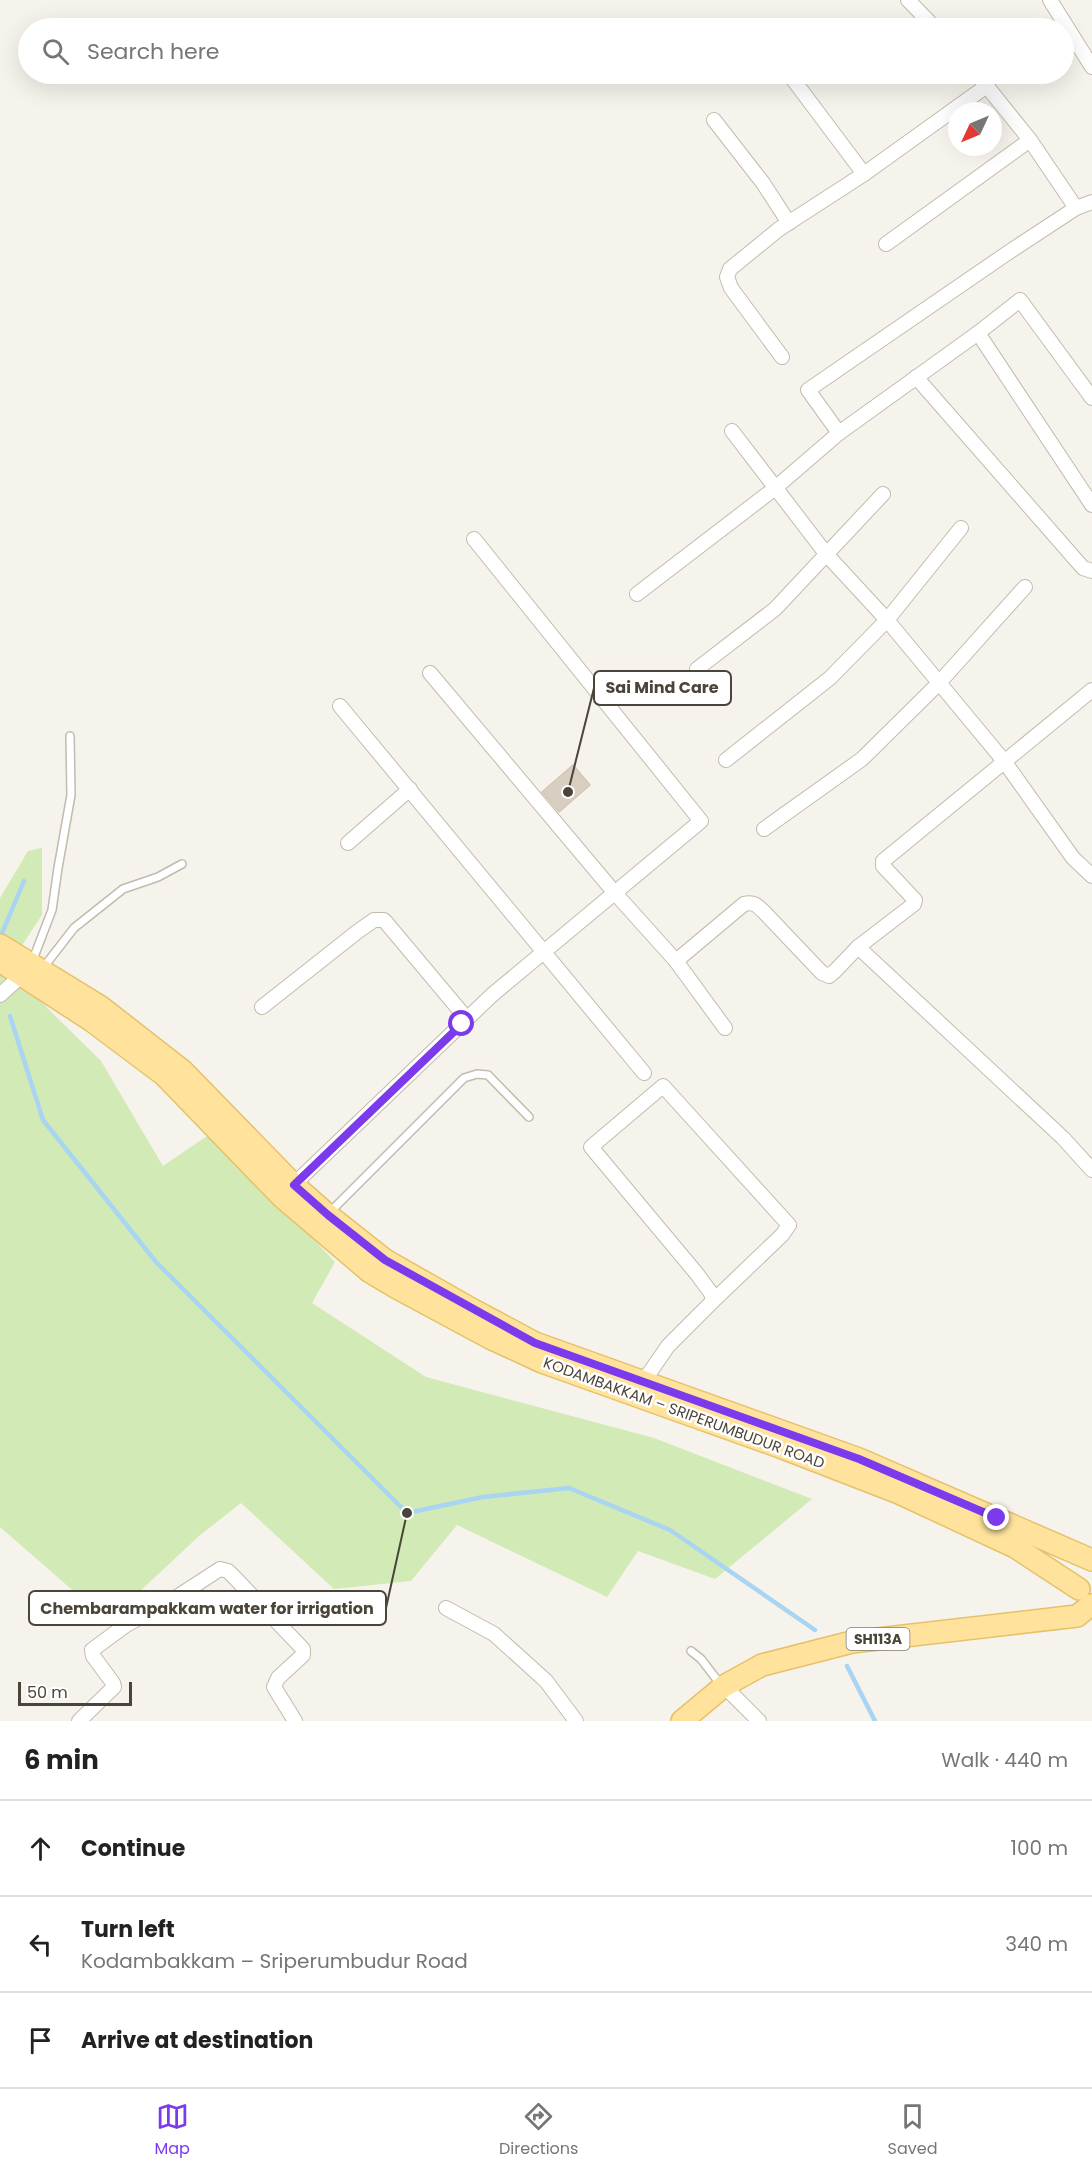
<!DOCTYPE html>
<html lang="en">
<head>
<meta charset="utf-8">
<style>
	:root { --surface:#fff; --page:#f6f6f6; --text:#222; --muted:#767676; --line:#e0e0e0; --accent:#7c3aed }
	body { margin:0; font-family:Poppins,sans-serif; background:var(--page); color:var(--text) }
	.compass { position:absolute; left:948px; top:102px; width:54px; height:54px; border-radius:50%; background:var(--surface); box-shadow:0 6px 24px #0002; rotate:226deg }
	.scale { position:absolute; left:18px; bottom:15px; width:114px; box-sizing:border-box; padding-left:6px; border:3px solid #4b4439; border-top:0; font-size:16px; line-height:21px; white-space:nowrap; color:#4b4439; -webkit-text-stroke:4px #fff; paint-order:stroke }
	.stop { position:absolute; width:18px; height:18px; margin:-14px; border:4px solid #7c3aed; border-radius:50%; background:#fff }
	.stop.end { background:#7c3aed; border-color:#fff; box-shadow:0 2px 6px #0008 }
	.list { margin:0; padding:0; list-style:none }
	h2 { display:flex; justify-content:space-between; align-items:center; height:78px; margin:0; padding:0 24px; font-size:26px }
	h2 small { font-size:20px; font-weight:400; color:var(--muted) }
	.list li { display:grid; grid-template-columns:39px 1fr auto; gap:18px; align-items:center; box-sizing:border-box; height:96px; padding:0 24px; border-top:2px solid var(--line) }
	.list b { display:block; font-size:22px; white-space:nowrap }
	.list p { margin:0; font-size:20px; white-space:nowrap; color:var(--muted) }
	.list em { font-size:20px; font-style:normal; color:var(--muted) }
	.icon { flex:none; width:33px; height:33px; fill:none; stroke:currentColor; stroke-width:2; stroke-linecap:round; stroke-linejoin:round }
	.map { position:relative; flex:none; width:1092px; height:1721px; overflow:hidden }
	.search { position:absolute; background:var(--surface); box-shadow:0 6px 24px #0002; left:18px; right:18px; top:18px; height:66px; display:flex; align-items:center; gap:15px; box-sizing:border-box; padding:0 21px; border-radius:33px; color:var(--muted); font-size:22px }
	.sheet { height:366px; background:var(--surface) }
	nav { display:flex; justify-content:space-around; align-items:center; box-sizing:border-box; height:84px; border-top:2px solid var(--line); background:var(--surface); font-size:16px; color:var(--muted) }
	nav a { display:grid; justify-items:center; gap:3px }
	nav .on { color:var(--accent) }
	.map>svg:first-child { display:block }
	.green { fill:#d2eab5 }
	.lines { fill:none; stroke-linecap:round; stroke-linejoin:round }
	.stream { stroke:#a9d4f2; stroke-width:4.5 }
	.building { fill:#d8cfc1; stroke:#d3c7b4; stroke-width:1.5 }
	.lane-casing { stroke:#c2bbae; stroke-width:10 }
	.street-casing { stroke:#c2bbae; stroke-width:16 }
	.primary-casing { stroke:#e6c16a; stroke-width:24 }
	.lane { stroke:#fff; stroke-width:7 }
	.street { stroke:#fff; stroke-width:14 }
	.primary { stroke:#ffe39c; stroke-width:21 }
	.route { stroke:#7c3aed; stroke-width:8 }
	.labels { text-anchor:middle; stroke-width:5; stroke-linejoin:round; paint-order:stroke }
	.shield { fill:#fff; stroke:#817c74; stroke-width:1.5 }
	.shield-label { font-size:14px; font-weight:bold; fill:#4b4439 }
	.street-label { font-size:15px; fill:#4b4439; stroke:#fff }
	.leader { fill:none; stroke:#4b4439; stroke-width:2 }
	.callout-dot { fill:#4b4439; stroke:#fff; stroke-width:2 }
	.callout { fill:#fff; stroke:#4b4439; stroke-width:2 }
	.callout-label { font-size:16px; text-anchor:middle; font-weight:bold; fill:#4b4439 }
</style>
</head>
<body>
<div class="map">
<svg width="1092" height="1721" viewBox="0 0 1092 1721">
	<rect width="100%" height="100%" fill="#f6f3ec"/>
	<polygon class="green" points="42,848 42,915 7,968 101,1061 163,1166 213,1132 335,1262 312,1303 426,1377 654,1438 812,1499 715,1579 638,1551 607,1597 457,1525 411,1581 334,1589 241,1503 199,1536 108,1621 0,1527 0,898 28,851"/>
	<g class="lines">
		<g class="stream">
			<polyline points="0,938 24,881"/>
			<polyline points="10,1016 43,1120 156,1262 407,1513 483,1497 569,1488 670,1530 815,1630"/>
			<polyline points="847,1666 875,1721"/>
		</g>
	</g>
	<polygon class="building" points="573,765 590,785 559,812 542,792"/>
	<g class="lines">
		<defs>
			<g id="lane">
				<polyline points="32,962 52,910 58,868 71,795 70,736"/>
				<polyline points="43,968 74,928 123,889 158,877 182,864"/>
				<polyline points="330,1212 464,1078 477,1074 488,1075 529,1117"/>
				<polyline points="691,1651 701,1659 721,1685"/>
			</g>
			<g id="street">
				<polyline points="908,0 935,28"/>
				<polyline points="1050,0 1092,67"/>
				<polyline points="789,74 864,174"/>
				<polyline points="977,74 1030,140 1076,208"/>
				<polyline points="714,120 763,183 789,223"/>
				<polyline points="886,244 1030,140"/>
				<polyline points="978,333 1092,505"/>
				<polyline points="782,357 731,288 727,277 730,269 779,229 864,174 988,85"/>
				<polyline points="916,377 1083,568 1092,571"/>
				<polyline points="732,431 827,555 887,620 1004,761 1073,858 1092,876"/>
				<polyline points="839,433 808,390 1009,252 1076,208 1092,202"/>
				<polyline points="637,594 774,489 839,433 978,333 1020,300 1092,398"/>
				<polyline points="697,669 775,609 883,494"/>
				<path d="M430,673L614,892L676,961L744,904C754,901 758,906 765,913L822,973L829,976L835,971L858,947L914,904L915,900L883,866V861L1092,690"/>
				<polyline points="340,706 644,1073"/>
				<polyline points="726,760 830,678 887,620 961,528"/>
				<polyline points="764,829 862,759 939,683 1025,587"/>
				<polyline points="348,843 410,789"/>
				<polyline points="858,947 1063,1138 1092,1170"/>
				<polyline points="676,961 725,1028"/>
				<polyline points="0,995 22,975"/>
				<polyline points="262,1007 357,932 374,920 384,920 467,1019"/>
				<polyline points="288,1190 492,995 701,821 474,539"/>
				<polyline points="639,1388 668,1346 713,1301 711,1293 697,1274 591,1147 663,1086 789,1225 782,1235 713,1301"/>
				<polyline points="446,1608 494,1634 546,1681 576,1721"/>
				<polyline points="724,1686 759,1721"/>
				<polyline points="79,1721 114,1687 113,1683 93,1656 92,1650 126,1625 166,1604 220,1569 228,1571 236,1579 303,1649 303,1655 278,1678 274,1687 295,1721"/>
			</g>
			<g id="primary">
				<polyline points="0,945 101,1007 183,1071 294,1185 328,1215 385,1260 466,1306 535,1343 859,1459 1092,1560"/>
				<polyline points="6,965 92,1021 164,1075 282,1197 370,1272 397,1288 490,1338 542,1362 780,1447 899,1493 1015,1547 1079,1589"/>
				<polyline points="682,1721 724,1686 762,1665 852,1642 1077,1616 1091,1605"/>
			</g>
		</defs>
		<use href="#lane" class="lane-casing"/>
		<use href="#street" class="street-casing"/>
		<use href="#primary" class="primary-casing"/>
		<use href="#lane" class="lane"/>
		<use href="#street" class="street"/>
		<use href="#primary" class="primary"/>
	</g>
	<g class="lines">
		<polyline class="route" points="462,1024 294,1185 328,1215 385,1260 535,1343 859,1459 997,1518"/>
	</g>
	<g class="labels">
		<rect class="shield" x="846.5" y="1628" width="63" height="22" rx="4.5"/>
		<g class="shield-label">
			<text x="878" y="1644">SH113A</text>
		</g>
		<g class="street-label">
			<text transform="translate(684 1413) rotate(20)" y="5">KODAMBAKKAM – SRIPERUMBUDUR ROAD</text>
		</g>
	</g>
	<path class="leader" d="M568 792L594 688M407 1513L386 1608"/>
	<g class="callout-dot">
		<circle cx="568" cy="792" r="6"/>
		<circle cx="407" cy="1513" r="6"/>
	</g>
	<g class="callout">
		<rect x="594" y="671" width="137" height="34" rx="6"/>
		<rect x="29" y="1591" width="357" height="34" rx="6"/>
	</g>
	<g class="callout-label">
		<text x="662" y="693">Sai Mind Care</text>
		<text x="207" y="1614">Chembarampakkam water for irrigation</text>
	</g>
</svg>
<svg class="compass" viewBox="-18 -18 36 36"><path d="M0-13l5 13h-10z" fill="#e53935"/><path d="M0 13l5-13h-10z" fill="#767676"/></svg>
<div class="scale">50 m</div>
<div class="stop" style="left:462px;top:1024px"></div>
<div class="stop end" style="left:997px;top:1518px"></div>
<div class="search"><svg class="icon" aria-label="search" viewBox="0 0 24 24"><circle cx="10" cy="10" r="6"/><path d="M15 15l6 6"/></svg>Search here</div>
</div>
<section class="sheet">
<h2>6 min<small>Walk · 440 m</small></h2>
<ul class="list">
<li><svg class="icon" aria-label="ahead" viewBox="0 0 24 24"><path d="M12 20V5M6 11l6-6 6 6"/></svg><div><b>Continue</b></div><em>100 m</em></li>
<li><svg class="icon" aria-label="left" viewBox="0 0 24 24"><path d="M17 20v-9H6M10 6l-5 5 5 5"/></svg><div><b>Turn left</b><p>Kodambakkam – Sriperumbudur Road</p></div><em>340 m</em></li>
<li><svg class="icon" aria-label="arrive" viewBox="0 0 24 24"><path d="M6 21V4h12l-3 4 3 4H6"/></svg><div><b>Arrive at destination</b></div></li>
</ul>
</section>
<nav>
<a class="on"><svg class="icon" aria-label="map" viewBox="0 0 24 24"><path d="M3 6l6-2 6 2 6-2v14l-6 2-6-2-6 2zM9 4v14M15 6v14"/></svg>Map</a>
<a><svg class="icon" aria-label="directions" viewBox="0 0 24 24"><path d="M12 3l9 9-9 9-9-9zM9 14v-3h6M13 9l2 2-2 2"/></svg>Directions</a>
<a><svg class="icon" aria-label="saved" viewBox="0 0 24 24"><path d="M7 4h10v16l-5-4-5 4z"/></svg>Saved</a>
</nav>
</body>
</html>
